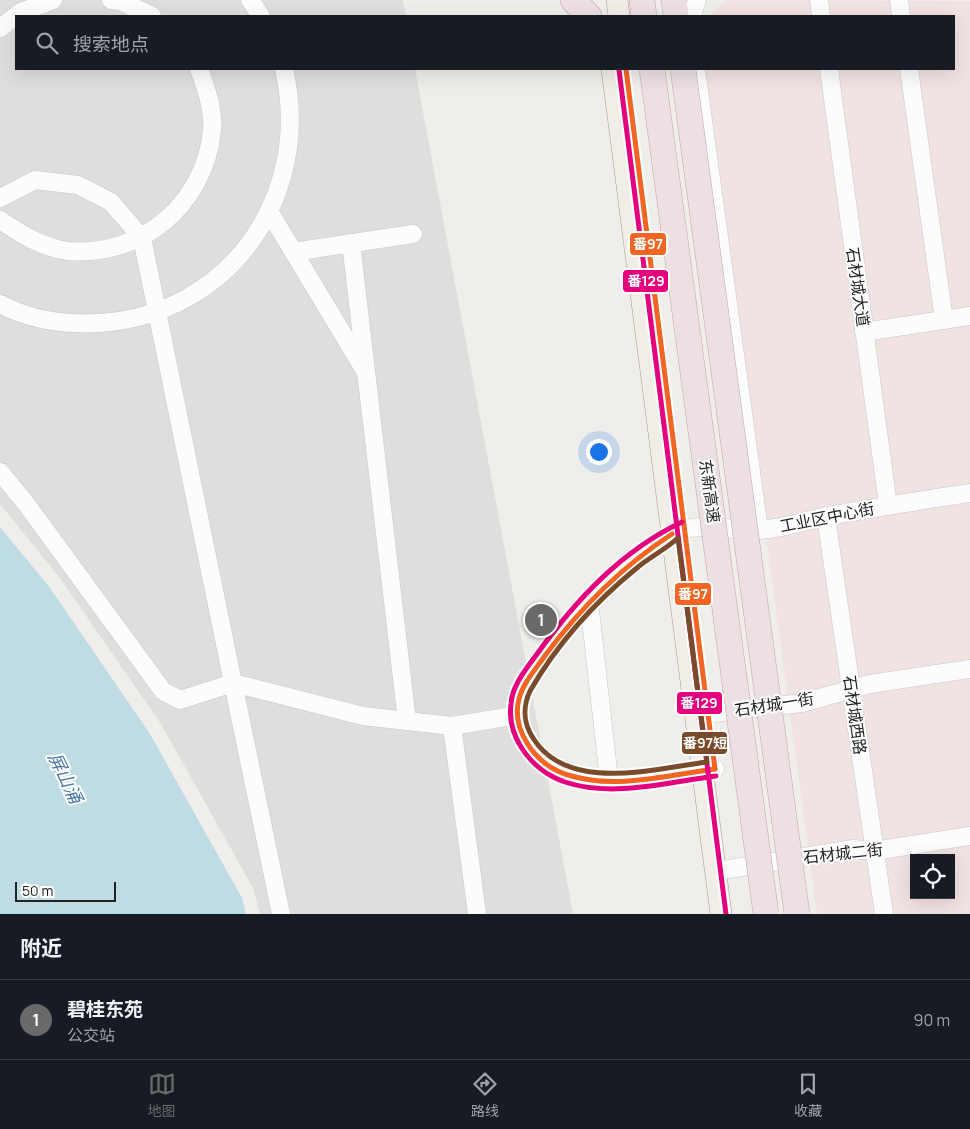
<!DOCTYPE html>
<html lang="zh">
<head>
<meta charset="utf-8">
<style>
	:root { --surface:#171b24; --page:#20242c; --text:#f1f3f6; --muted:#9ea1a6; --line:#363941; --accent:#6a6968 }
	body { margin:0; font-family:Manrope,"Noto Sans SC",sans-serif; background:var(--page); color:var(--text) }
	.controls { position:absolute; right:15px; bottom:15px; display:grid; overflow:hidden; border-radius:0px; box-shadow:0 5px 20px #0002 }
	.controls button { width:45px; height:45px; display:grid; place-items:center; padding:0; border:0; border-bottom:1px solid var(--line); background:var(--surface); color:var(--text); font:25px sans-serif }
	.scale { position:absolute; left:15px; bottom:12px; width:101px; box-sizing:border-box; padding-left:5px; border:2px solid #222; border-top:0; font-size:14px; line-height:18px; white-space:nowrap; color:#222; -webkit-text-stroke:4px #fff; paint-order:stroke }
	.you { position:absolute; left:598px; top:451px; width:18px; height:18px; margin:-12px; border:4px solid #fff; border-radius:50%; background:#1a73e8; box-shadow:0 0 0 8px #1a73e833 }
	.badge { display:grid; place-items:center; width:32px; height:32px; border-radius:50%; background:var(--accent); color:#fff; font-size:16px; font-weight:700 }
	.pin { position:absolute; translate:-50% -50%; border:2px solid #fff; box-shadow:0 1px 5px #0006 }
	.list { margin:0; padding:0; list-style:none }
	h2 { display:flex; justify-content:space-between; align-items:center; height:65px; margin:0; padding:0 20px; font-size:21px }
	h2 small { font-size:16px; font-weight:400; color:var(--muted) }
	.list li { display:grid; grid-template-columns:32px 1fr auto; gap:15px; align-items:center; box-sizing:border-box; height:80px; padding:0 20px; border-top:1px solid var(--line) }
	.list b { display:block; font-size:19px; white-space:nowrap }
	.list p { margin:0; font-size:16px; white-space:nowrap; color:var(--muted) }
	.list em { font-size:16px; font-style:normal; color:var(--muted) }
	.icon { flex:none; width:28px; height:28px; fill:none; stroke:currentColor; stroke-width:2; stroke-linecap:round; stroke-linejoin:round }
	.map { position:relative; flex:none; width:970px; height:914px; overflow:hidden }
	.search { position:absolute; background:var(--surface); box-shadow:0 5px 20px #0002; left:15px; right:15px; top:15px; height:55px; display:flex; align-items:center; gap:12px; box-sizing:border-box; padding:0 18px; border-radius:0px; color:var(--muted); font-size:19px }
	.sheet { height:145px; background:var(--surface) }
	nav { display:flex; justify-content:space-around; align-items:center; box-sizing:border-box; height:70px; border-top:1px solid var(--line); background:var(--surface); font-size:14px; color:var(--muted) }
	nav a { display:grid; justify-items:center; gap:2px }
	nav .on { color:var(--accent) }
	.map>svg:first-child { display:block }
	.residential { fill:#dfdedc }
	.commercial { fill:#f1e3e1; fill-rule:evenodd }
	.water { fill:#bfdbe3 }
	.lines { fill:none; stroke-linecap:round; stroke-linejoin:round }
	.minor-casing { stroke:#c9c8c7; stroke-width:19 }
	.major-casing { stroke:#a79c86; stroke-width:22 }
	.highway-casing { stroke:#c5a2ac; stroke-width:26 }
	.minor { stroke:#fdfcfc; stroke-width:18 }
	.major { stroke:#f3ede7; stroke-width:21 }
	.highway { stroke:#ece0e2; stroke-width:25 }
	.highway-bridge-casing { stroke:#c5a2ac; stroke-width:26; stroke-linecap:butt }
	.highway-bridge { stroke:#ece0e2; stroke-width:25 }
	.bus-1-casing { stroke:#fff; stroke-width:9 }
	.bus-2-casing { stroke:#fff; stroke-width:9 }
	.bus-3-casing { stroke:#fff; stroke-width:9 }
	.bus-1 { stroke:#f26522; stroke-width:5 }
	.bus-2 { stroke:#e5007d; stroke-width:5 }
	.bus-3 { stroke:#7a4b2a; stroke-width:5 }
	.labels { text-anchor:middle; stroke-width:4; stroke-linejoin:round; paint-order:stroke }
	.street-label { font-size:16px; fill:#222; stroke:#fff }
	.water-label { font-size:18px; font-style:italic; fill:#4a7aab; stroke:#fff }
	.line-badge { stroke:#fff; stroke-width:2 }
	.badge-label { font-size:14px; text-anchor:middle; font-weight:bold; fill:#fff }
</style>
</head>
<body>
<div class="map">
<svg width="970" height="914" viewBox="0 0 970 914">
	<rect width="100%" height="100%" fill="#f0eeeb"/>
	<polygon class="residential" points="0,0 403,0 406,16 16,16 16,69 415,69 573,914 260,914 253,888 161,724 60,578 0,504"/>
	<path class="commercial" d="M726,0L970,1V914H817L703,69H954V16H709ZM914,858H951V895H914Z"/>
	<polygon class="water" points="0,527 50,588 150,734 242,898 246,914 0,914"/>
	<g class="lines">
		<defs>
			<g id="minor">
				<polyline points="111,0 120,1 152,16"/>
				<polyline points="250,0 261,16"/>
				<polyline points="819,0 821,16"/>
				<polyline points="899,0 901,16"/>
				<polyline points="692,16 697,0"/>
				<polyline points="0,28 21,12 53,0"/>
				<polyline points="696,69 759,530"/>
				<polyline points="829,69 888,505"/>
				<polyline points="909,69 944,320"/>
				<polyline points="0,198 35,180 78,185 111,202 142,238 233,683 363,716 452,726 518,715"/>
				<polyline points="270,213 364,369"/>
				<path d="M0,220C21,234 43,248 68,251C142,257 204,205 212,131C214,110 206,88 199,69"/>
				<polyline points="351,243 407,721"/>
				<polyline points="293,252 413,234"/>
				<path d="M0,304C30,320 66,325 99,323C231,315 313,194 284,69"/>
				<polyline points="864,332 970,316"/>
				<polyline points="0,472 27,505 163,691 180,700 233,683 281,914"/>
				<polyline points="826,517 884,914"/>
				<polyline points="589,602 609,779"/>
				<polyline points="696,715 802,703 870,684 970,669"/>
				<polyline points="452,726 477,914"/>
				<path d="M715,769C675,773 605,788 568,775C538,765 514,736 518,704C523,662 634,550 673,533C702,521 729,531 758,530C781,529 805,521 827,516C875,508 922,500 970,493"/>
				<polyline points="716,871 853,849 874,851 970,836"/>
			</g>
			<g id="major">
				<polyline points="617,0 619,16"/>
				<polyline points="612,69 721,914"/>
			</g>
			<g id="highway">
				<polyline points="573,0 589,16"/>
				<polyline points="642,0 644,16"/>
				<polyline points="674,0 676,16"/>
			</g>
		</defs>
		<use href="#minor" class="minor-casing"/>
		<use href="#major" class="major-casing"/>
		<use href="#highway" class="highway-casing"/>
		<use href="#minor" class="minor"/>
		<use href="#major" class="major"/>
		<use href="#highway" class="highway"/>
		<defs>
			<g id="highway-bridge">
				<polyline points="652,69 766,914"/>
				<polyline points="683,69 797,914"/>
			</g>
		</defs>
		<use href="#highway-bridge" class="highway-bridge-casing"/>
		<use href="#highway-bridge" class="highway-bridge"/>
		<defs>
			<g id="bus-1">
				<polyline points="626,69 715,769"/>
				<path d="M672,534C621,567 580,608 544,657C535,670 523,683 519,699C515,714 519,730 527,743C536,758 551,770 568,775C614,790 669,775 715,769"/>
			</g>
			<g id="bus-2">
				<polyline points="619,70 726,914"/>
				<path d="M682,522C621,551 576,600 537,654C527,668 512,685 511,704C509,719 513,734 521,747C531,763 547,776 565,782C612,798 668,782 716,776"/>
			</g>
			<path id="bus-3" d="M678,538L707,762C653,769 567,793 533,738C523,723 523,706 530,691C557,644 596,601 638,567C650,557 666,549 678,538Z"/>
		</defs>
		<use href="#bus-1" class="bus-1-casing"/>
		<use href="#bus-2" class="bus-2-casing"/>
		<use href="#bus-3" class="bus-3-casing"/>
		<use href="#bus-1" class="bus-1"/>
		<use href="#bus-2" class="bus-2"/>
		<use href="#bus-3" class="bus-3"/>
	</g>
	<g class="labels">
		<g class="street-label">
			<text transform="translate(858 287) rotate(82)" y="6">石材城大道</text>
			<text transform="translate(710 491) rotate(82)" y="6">东新高速</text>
			<text transform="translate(827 517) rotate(-11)" y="6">工业区中心街</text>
			<text transform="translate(774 704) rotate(-9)" y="6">石材城一街</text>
			<text transform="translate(855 715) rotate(82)" y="6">石材城西路</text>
			<text transform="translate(843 853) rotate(-6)" y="6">石材城二街</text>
		</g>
		<g class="water-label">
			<text transform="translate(65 778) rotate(64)" y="6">屏山涌</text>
		</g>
	</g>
	<g class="line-badge">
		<rect x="629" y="232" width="38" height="24" rx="5" fill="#f26522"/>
		<rect x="622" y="269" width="47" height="24" rx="5" fill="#e5007d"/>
		<rect x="674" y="582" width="38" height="24" rx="5" fill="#f26522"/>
		<rect x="676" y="691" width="47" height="24" rx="5" fill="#e5007d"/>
		<rect x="681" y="731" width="47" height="24" rx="5" fill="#7a4b2a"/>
	</g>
	<g class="badge-label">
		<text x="648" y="249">番97</text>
		<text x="646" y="286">番129</text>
		<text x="693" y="599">番97</text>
		<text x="699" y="708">番129</text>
		<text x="705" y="748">番97短</text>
	</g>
</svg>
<div class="controls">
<button><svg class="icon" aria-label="locate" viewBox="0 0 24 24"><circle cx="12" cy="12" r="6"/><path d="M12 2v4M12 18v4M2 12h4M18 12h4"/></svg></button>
</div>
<div class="scale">50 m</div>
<div class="you"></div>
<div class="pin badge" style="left:541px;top:620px">1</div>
<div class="search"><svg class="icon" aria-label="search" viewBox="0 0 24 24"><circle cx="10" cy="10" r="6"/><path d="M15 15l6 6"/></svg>搜索地点</div>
</div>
<section class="sheet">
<h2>附近<small></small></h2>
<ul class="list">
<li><span class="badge">1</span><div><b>碧桂东苑</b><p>公交站</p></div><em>90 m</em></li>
</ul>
</section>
<nav>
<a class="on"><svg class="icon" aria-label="map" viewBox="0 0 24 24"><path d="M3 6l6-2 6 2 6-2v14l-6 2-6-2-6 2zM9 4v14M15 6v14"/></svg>地图</a>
<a><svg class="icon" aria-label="directions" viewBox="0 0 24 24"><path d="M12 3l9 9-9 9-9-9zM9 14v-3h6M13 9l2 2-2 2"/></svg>路线</a>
<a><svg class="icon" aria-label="saved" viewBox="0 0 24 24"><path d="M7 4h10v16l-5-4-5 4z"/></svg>收藏</a>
</nav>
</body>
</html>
